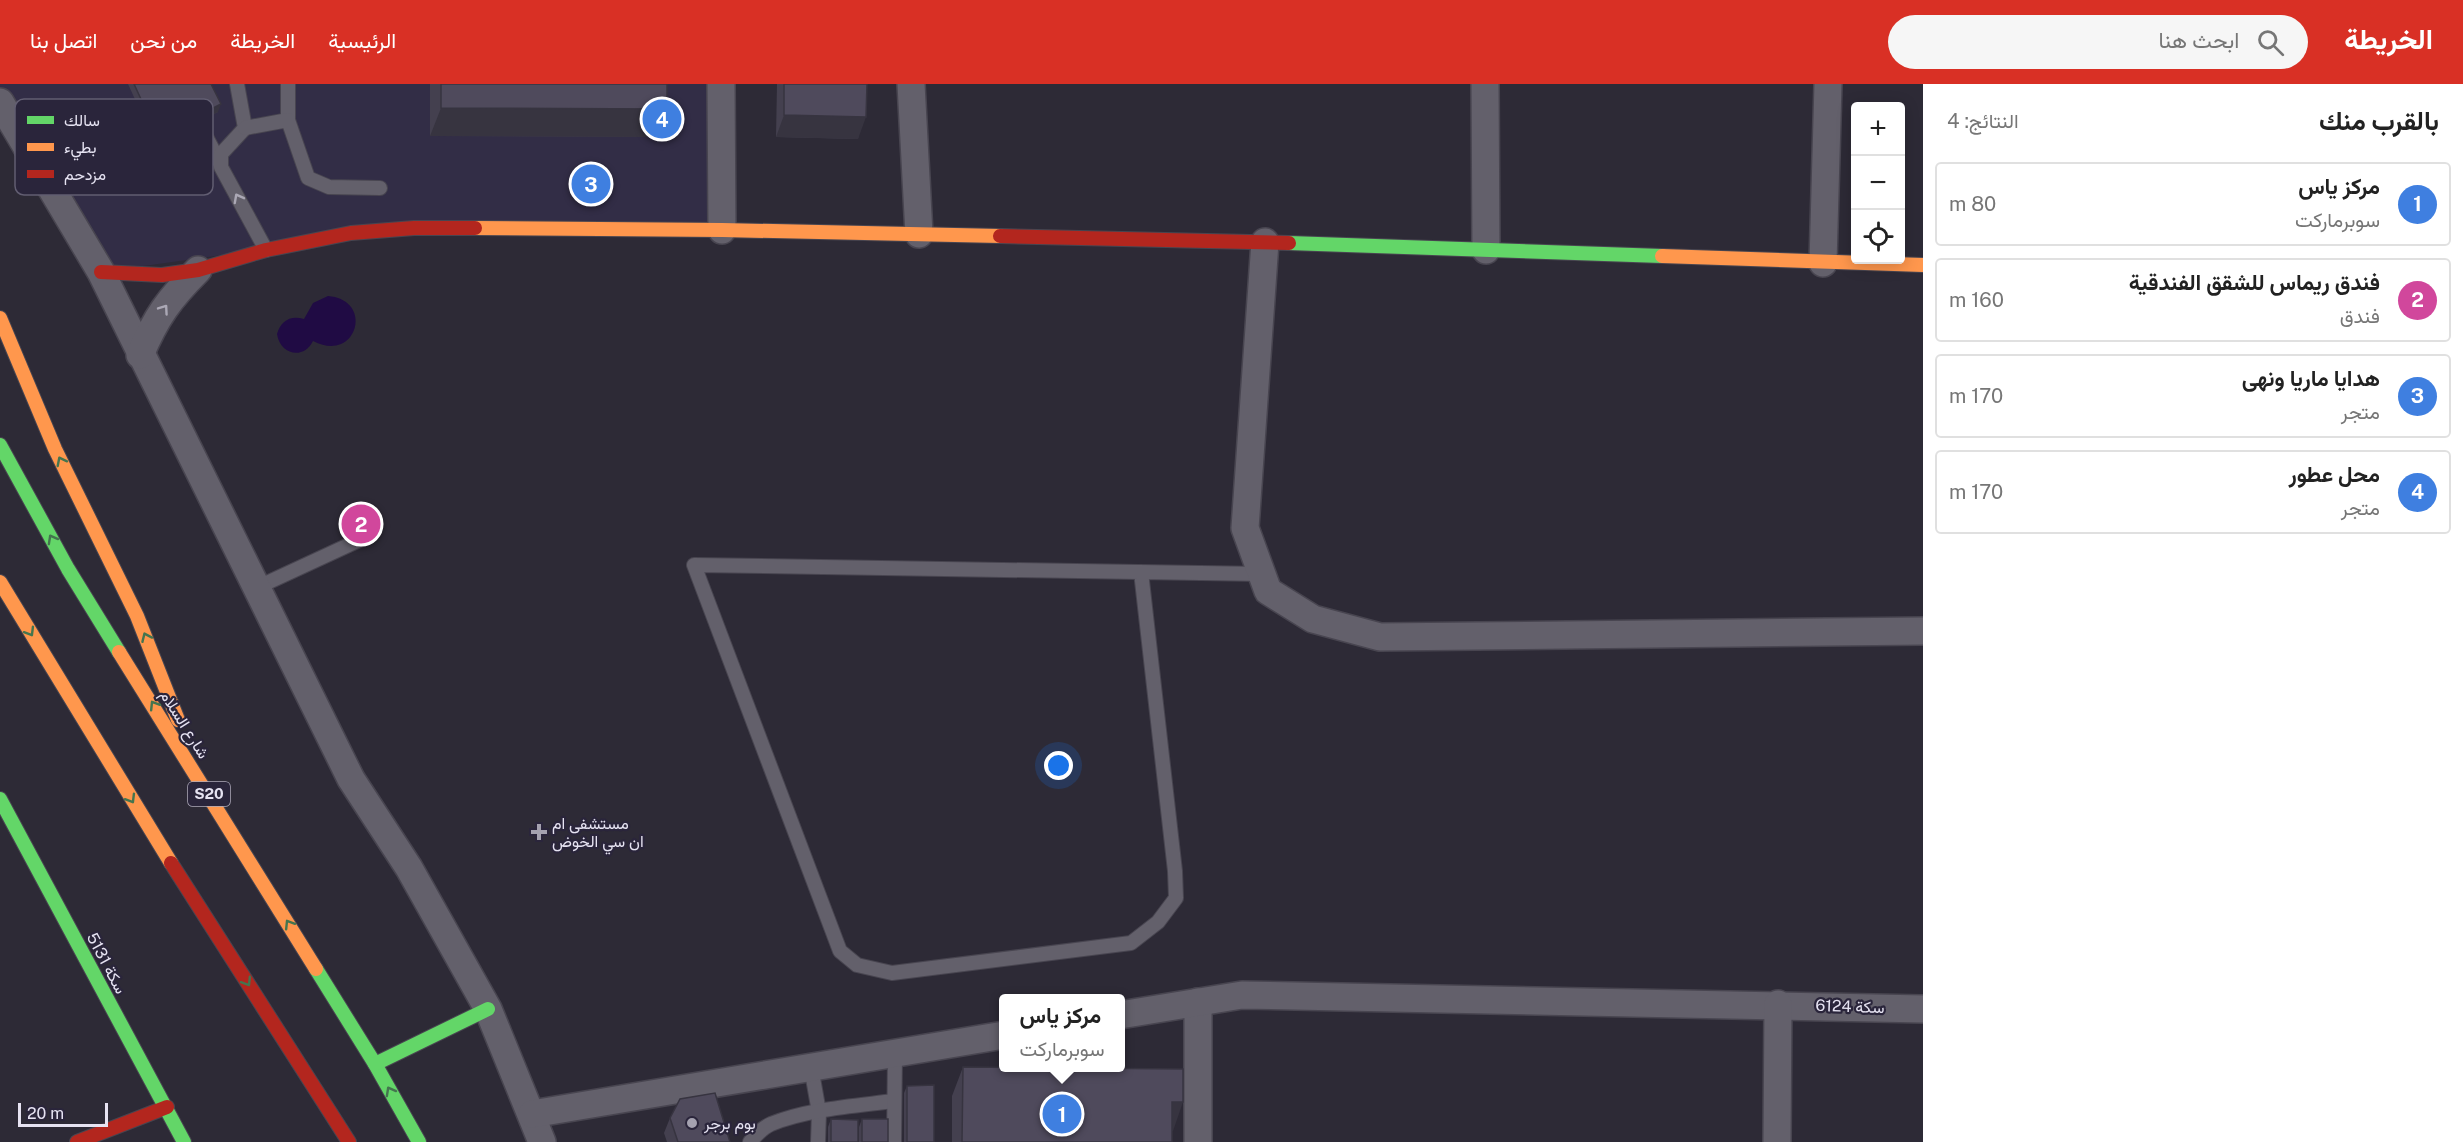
<!DOCTYPE html>
<html lang="ar">
<head>
<meta charset="utf-8">
<style>
	:root { --surface:#fff; --page:#f6f6f6; --text:#222; --muted:#767676; --line:#e0e0e0; --accent:#d93025 }
	body { margin:0; font-family:"Public Sans",Vazirmatn,sans-serif; background:var(--page); color:var(--text); direction:rtl }
	.controls { position:absolute; right:18px; top:18px; display:grid; overflow:hidden; border-radius:6px; box-shadow:0 3px 15px #0003 }
	.controls button { width:54px; height:54px; display:grid; place-items:center; padding:0; border:0; border-bottom:2px solid var(--line); background:var(--surface); color:var(--text); font:30px sans-serif }
	.scale { position:absolute; left:18px; bottom:15px; width:90px; box-sizing:border-box; padding-left:6px; border:3px solid #e6e3f2; border-top:0; font-size:16px; line-height:21px; white-space:nowrap; color:#e6e3f2; -webkit-text-stroke:4px #2a253b; paint-order:stroke }
	.you { position:absolute; left:1059px; top:682px; width:21px; height:21px; margin:-15px; border:4px solid #fff; border-radius:50%; background:#1a73e8; box-shadow:0 0 0 9px #1a73e833 }
	.badge { display:grid; place-items:center; width:39px; height:39px; border-radius:50%; background:var(--accent); color:#fff; font-size:20px; font-weight:700 }
	.pin { position:absolute; translate:-50% -50%; border:3px solid #fff; box-shadow:0 2px 6px #0006 }
	.popup { position:absolute; left:999px; top:910px; width:126px; height:78px; box-sizing:border-box; display:grid; place-content:center; border-radius:6px; background:var(--surface); filter:drop-shadow(0 2px 4px #0005); font-size:20px; white-space:nowrap; color:var(--muted) }
	.popup b { font-size:22px; color:var(--text) }
	.popup::after { content:''; position:absolute; left:50%; top:100%; margin-left:-12px; border:12px solid transparent; border-top-color:var(--surface) }
	.list { margin:0; padding:0; list-style:none }
	h2 { display:flex; justify-content:space-between; align-items:center; height:78px; margin:0; padding:0 24px; font-size:26px }
	h2 small { font-size:20px; font-weight:400; color:var(--muted) }
	.list li { display:grid; grid-template-columns:39px 1fr auto; gap:18px; align-items:center; box-sizing:border-box; height:84px; margin:0 12px 12px; padding:0 12px; border:2px solid var(--line); border-radius:6px }
	.list b { display:block; font-size:22px; white-space:nowrap }
	.list p { margin:0; font-size:20px; white-space:nowrap; color:var(--muted) }
	.list em { font-size:20px; font-style:normal; color:var(--muted) }
	.icon { flex:none; width:33px; height:33px; fill:none; stroke:currentColor; stroke-width:2; stroke-linecap:round; stroke-linejoin:round }
	.map { position:relative; flex:none; width:1923px; height:1058px; overflow:hidden; direction:ltr }
	header { display:flex; align-items:center; gap:36px; box-sizing:border-box; height:84px; padding:0 30px; background:var(--accent); color:#fff }
	header strong { font-size:28px }
	nav { display:flex; gap:33px; margin-inline-start:auto; font-size:21px }
	.search { width:420px; height:54px; background:var(--page); display:flex; align-items:center; gap:15px; box-sizing:border-box; padding:0 21px; border-radius:33px; color:var(--muted); font-size:22px }
	main { display:flex }
	aside { flex:1; background:var(--surface) }
	.map>svg:first-child { display:block }
	.built { fill:#322d46 }
	.water { fill:#200b44 }
	.lines { fill:none; stroke-linecap:round; stroke-linejoin:round }
	.lane-casing { stroke:#484550; stroke-width:16 }
	.street-casing { stroke:#484550; stroke-width:30 }
	.fast-casing { stroke:#484550; stroke-width:16 }
	.slow-casing { stroke:#484550; stroke-width:16 }
	.jam-casing { stroke:#484550; stroke-width:16 }
	.lane { stroke:#63606b; stroke-width:14 }
	.street { stroke:#63606b; stroke-width:27 }
	.fast { stroke:#63d668; stroke-width:14 }
	.slow { stroke:#ff974d; stroke-width:14 }
	.jam { stroke:#b3261e; stroke-width:14 }
	.wall { fill:#44404f }
	.shaded-wall { fill:#373440 }
	.building { fill:#4f4a5c; stroke:#373440; stroke-width:1.5 }
	.oneway { stroke:#aba8b5 }
	.oneway2 { stroke:#44754f }
	.poi-dot { fill:#a5a2b0; stroke:#2a253b; stroke-width:2 }
	.labels { text-anchor:middle; stroke-width:4.5; stroke-linejoin:round; paint-order:stroke }
	.shield { fill:#2a253b; stroke:#aeaabb; stroke-width:1.5 }
	.shield-label { font-size:15px; font-weight:bold; fill:#e6e3f2 }
	.street-label { font-size:16px; fill:#e6e3f2; stroke:#2a253b }
	.poi-label { font-size:16px; fill:#e6e3f2; stroke:#2a253b; text-anchor:start }
	.key { fill:#2a253b; stroke:#625e72; stroke-width:1.5 }
	.key-label { font-size:16px; fill:#e6e3f2 }
</style>
</head>
<body>
<header>
<strong>الخريطة</strong>
<div class="search"><svg class="icon" aria-label="search" viewBox="0 0 24 24"><circle cx="10" cy="10" r="6"/><path d="M15 15l6 6"/></svg>ابحث هنا</div>
<nav><a>الرئيسية</a><a>الخريطة</a><a>من نحن</a><a>اتصل بنا</a></nav>
</header>
<main>
<aside>
<h2>بالقرب منك<small>النتائج: 4</small></h2>
<ul class="list">
<li><span class="badge" style="background:#3f7fe0">1</span><div><b>مركز ياس</b><p>سوبرماركت</p></div><em>80 m</em></li>
<li><span class="badge" style="background:#d1479c">2</span><div><b>فندق ريماس للشقق الفندقية</b><p>فندق</p></div><em>160 m</em></li>
<li><span class="badge" style="background:#3f7fe0">3</span><div><b>هدايا ماريا ونهى</b><p>متجر</p></div><em>170 m</em></li>
<li><span class="badge" style="background:#3f7fe0">4</span><div><b>محل عطور</b><p>متجر</p></div><em>170 m</em></li>
</ul>
</aside>
<div class="map">
<svg width="1923" height="1058" viewBox="0 0 1923 1058">
	<rect width="100%" height="100%" fill="#2d2a36"/>
	<polygon class="built" points="0,0 721,0 722,146 414,144 101,188 0,18"/>
	<path class="water" d="M328,212C375,216 357,280 313,257C304,276 280,271 277,250C281,237 290,231 304,235L313,219Z"/>
	<g class="lines">
		<defs>
			<g id="lane">
				<polyline points="178,0 221,81"/>
				<polyline points="237,0 245,44 221,70 221,83 266,166"/>
				<polyline points="288,36 288,0"/>
				<polyline points="245,44 288,36 308,94 329,103 380,104"/>
				<polyline points="1141,488 1175,787 1176,814 1158,838 1131,859 892,889 857,881 840,867 694,481 1262,490"/>
				<polyline points="258,503 366,453"/>
				<polyline points="811,983 819,1028 818,1058"/>
				<path d="M750,1058C756,1051 762,1044 771,1040C808,1025 855,1022 894,1017"/>
				<polyline points="894,1058 895,969"/>
			</g>
			<g id="street">
				<polyline points="721,0 722,146"/>
				<polyline points="911,0 919,150"/>
				<polyline points="1485,0 1486,166"/>
				<polyline points="0,18 101,188 351,695 409,784 488,925 542,1058"/>
				<polyline points="1265,158 1245,444 1268,507 1313,535 1380,553 1923,547"/>
				<polyline points="1823,179 1828,0"/>
				<path d="M140,271C156,233 169,215 198,186"/>
				<polyline points="1198,918 1198,1058"/>
				<polyline points="1120,931 1242,911 1923,925"/>
				<polyline points="532,1030 1004,951"/>
				<polyline points="1777,1058 1778,920"/>
			</g>
			<g id="fast">
				<polyline points="1289,159 1662,172"/>
				<polyline points="0,361 68,485 119,568"/>
				<polyline points="0,715 184,1058"/>
				<polyline points="316,885 375,980 419,1058"/>
				<polyline points="375,980 488,925"/>
			</g>
			<g id="slow">
				<polyline points="475,144 722,146 1000,152"/>
				<polyline points="1662,172 1923,181"/>
				<polyline points="0,234 55,365 137,532 178,636"/>
				<polyline points="0,498 171,779"/>
				<polyline points="119,568 316,885"/>
			</g>
			<g id="jam">
				<polyline points="1000,152 1289,159"/>
				<polyline points="101,188 162,191 198,186 266,166 351,149 414,144 475,144"/>
				<polyline points="171,779 349,1058"/>
				<polyline points="77,1058 167,1023"/>
			</g>
		</defs>
		<use href="#lane" class="lane-casing"/>
		<use href="#street" class="street-casing"/>
		<use href="#fast" class="fast-casing"/>
		<use href="#slow" class="slow-casing"/>
		<use href="#jam" class="jam-casing"/>
		<use href="#lane" class="lane"/>
		<use href="#street" class="street"/>
		<use href="#fast" class="fast"/>
		<use href="#slow" class="slow"/>
		<use href="#jam" class="jam"/>
	</g>
	<g class="wall">
		<polygon points="128,0 211,0 218,28 155,59"/>
		<polygon points="430,0 667,0 667,25 657,53 430,52"/>
		<polygon points="777,0 867,0 858,55 776,53"/>
		<polygon points="963,983 1173,1047 1172,1047 1172,1058 952,1058 952,1012"/>
		<polygon points="907,1002 934,1058 904,1058 904,1009"/>
		<polygon points="670,1034 730,1058 667,1058 664,1049"/>
		<polygon points="831,1035 858,1058 828,1058 828,1043"/>
		<polygon points="862,1035 888,1058 859,1058 859,1043"/>
	</g>
	<g class="shaded-wall">
		<polygon points="221,20 218,28 155,59 158,52"/>
		<polygon points="441,24 667,25 657,53 430,52"/>
		<polygon points="784,31 866,33 858,55 776,53"/>
		<polygon points="1172,1018 1183,1018 1173,1047 1161,1047"/>
	</g>
	<g class="building">
		<polygon points="134,0 211,0 221,20 158,52"/>
		<polygon points="441,0 667,0 667,25 441,24"/>
		<polygon points="784,0 867,0 866,33 784,31"/>
		<polygon points="963,983 1183,985 1183,1018 1172,1018 1172,1058 962,1058"/>
		<polygon points="934,1001 934,1058 907,1058 907,1002"/>
		<polygon points="715,1009 730,1058 678,1058 670,1034 680,1015"/>
		<polygon points="831,1035 858,1036 858,1058 831,1058"/>
		<rect x="862" y="1035" width="26" height="23"/>
	</g>
	<defs><path id="oneway-chevron" d="M-2-3.5L2.5 0L-2 3.5" fill="none" stroke-width="1.6" stroke-linecap="round" stroke-linejoin="round" transform="scale(1.5)"/></defs>
	<g class="oneway">
		<use href="#oneway-chevron" transform="translate(238 114) rotate(-118)"/>
		<use href="#oneway-chevron" transform="translate(164 225) rotate(-55)"/>
	</g>
	<g class="oneway2">
		<use href="#oneway-chevron" transform="translate(61 377) rotate(-117)"/>
		<use href="#oneway-chevron" transform="translate(52 455) rotate(-119)"/>
		<use href="#oneway-chevron" transform="translate(30 548) rotate(59)"/>
		<use href="#oneway-chevron" transform="translate(146 553) rotate(-114)"/>
		<use href="#oneway-chevron" transform="translate(154 621) rotate(-122)"/>
		<use href="#oneway-chevron" transform="translate(131 715) rotate(59)"/>
		<use href="#oneway-chevron" transform="translate(289 840) rotate(-122)"/>
		<use href="#oneway-chevron" transform="translate(247 898) rotate(58)"/>
		<use href="#oneway-chevron" transform="translate(390 1007) rotate(-119)"/>
	</g>
	<g class="poi-dot">
		<path d="M536 739h6v6h6v6h-6v6h-6v-6h-6v-6h6z"/>
		<circle cx="692" cy="1039" r="6"/>
	</g>
	<g class="labels">
		<rect class="shield" x="188" y="698" width="42" height="24" rx="4.5"/>
		<g class="shield-label">
			<text x="209" y="715">S20</text>
		</g>
		<g class="street-label">
			<text transform="translate(185 640) rotate(58)" y="6">شارع السلام</text>
			<text transform="translate(107 879) rotate(62)" y="6">سكة 5131</text>
			<text transform="translate(1850 922) rotate(2)" y="6">سكة 6124</text>
		</g>
		<g class="poi-label">
			<text x="552" y="745">مستشفى ام<tspan x="552" dy="18">ان سي الخوض</tspan></text>
			<text x="704" y="1045">بوم برجر</text>
		</g>
	</g>
	<rect x="15" y="15" width="198" height="96" rx="9" class="key"/>
	<rect x="27" y="32" width="27" height="8" fill="#63d668"/>
	<rect x="27" y="59" width="27" height="8" fill="#ff974d"/>
	<rect x="27" y="86" width="27" height="8" fill="#b3261e"/>
	<g class="key-label">
		<text x="64" y="42">سالك</text>
		<text x="64" y="69">بطيء</text>
		<text x="64" y="96">مزدحم</text>
	</g>
</svg>
<div class="controls">
<button>+</button>
<button>−</button>
<button><svg class="icon" aria-label="locate" viewBox="0 0 24 24"><circle cx="12" cy="12" r="6"/><path d="M12 2v4M12 18v4M2 12h4M18 12h4"/></svg></button>
</div>
<div class="scale">20 m</div>
<div class="you"></div>
<div class="pin badge" style="left:1062px;top:1030px;background:#3f7fe0">1</div>
<div class="popup"><b>مركز ياس</b>سوبرماركت</div>
<div class="pin badge" style="left:361px;top:440px;background:#d1479c">2</div>
<div class="pin badge" style="left:591px;top:100px;background:#3f7fe0">3</div>
<div class="pin badge" style="left:662px;top:35px;background:#3f7fe0">4</div>
</div>
</main>
</body>
</html>
